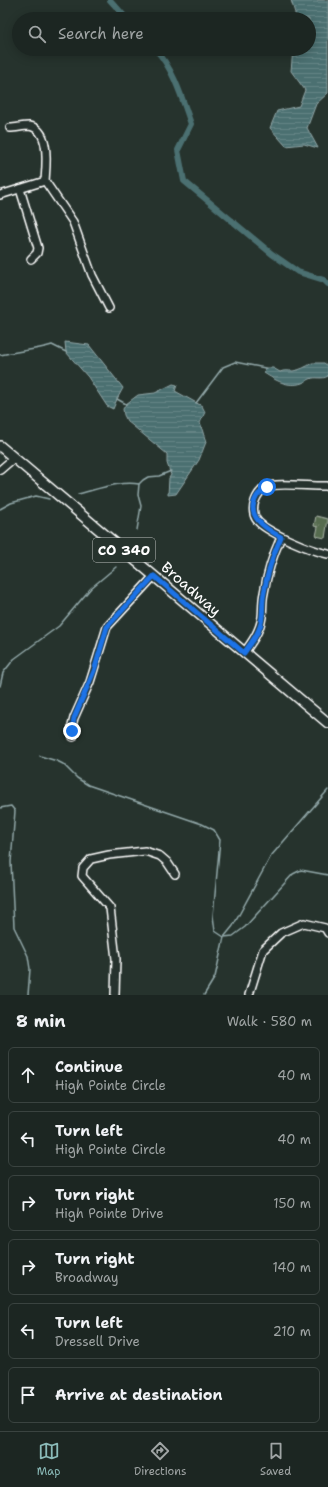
<!DOCTYPE html>
<html lang="en">
<head>
<meta charset="utf-8">
<style>
	:root { --surface:#1c2622; --page:#29322f; --text:#f1f3f6; --muted:#a0a5a5; --line:#3a4340; --accent:#8bbbb9 }
	body { margin:0; font-family:"Shantell Sans",sans-serif; background:var(--page); color:var(--text) }
	.stop { position:absolute; width:12px; height:12px; margin:-9px; border:3px solid #1a73e8; border-radius:50%; background:#fff }
	.stop.end { background:#1a73e8; border-color:#fff; box-shadow:0 1px 4px #0008 }
	.list { margin:0; padding:0; list-style:none }
	h2 { display:flex; justify-content:space-between; align-items:center; height:52px; margin:0; padding:0 16px; font-size:17px }
	h2 small { font-size:13px; font-weight:400; color:var(--muted) }
	.list li { display:grid; grid-template-columns:26px 1fr auto; gap:12px; align-items:center; box-sizing:border-box; height:56px; margin:0 8px 8px; padding:0 8px; border:1px solid var(--line); border-radius:6px }
	.list b { display:block; font-size:15px; white-space:nowrap }
	.list p { margin:0; font-size:13px; white-space:nowrap; color:var(--muted) }
	.list em { font-size:13px; font-style:normal; color:var(--muted) }
	.icon { flex:none; width:22px; height:22px; fill:none; stroke:currentColor; stroke-width:2; stroke-linecap:round; stroke-linejoin:round }
	.map { position:relative; flex:none; width:328px; height:995px; overflow:hidden }
	.search { position:absolute; background:var(--surface); box-shadow:0 2px 10px #0003; left:12px; right:12px; top:12px; height:44px; display:flex; align-items:center; gap:10px; box-sizing:border-box; padding:0 14px; border-radius:22px; color:var(--muted); font-size:15px }
	.sheet { height:436px; background:var(--surface) }
	nav { display:flex; justify-content:space-around; align-items:center; box-sizing:border-box; height:56px; border-top:1px solid var(--line); background:var(--surface); font-size:11px; color:var(--muted) }
	nav a { display:grid; justify-items:center; gap:2px }
	nav .on { color:var(--accent) }
	.map>svg:first-child { display:block }
	.grass { fill:url(#grass-tufts); stroke:#abb6a8 }
	.water { fill:url(#water-rules); stroke:#93a9aa }
	.lines { fill:none; stroke-linecap:round; stroke-linejoin:round }
	.stream { stroke:#93a9aa; stroke-width:1.5 }
	.canal { stroke:#4b6f71; stroke-width:6 }
	.minor-casing { stroke:#fff; stroke-width:10 }
	.major-casing { stroke:#fff; stroke-width:12 }
	.minor { stroke:#26332d; stroke-width:7 }
	.major { stroke:#26332d; stroke-width:9 }
	.route { stroke:#1a73e8; stroke-width:5 }
	.labels { text-anchor:middle; stroke-width:3; stroke-linejoin:round; paint-order:stroke }
	.shield { fill:#26332d; stroke:#bec2c0; stroke-width:1 }
	.shield-label { font-size:14px; font-weight:bold; fill:#fff }
	.street-label { font-size:15px; fill:#fff; stroke:#26332d }
</style>
</head>
<body>
<div class="map">
<svg width="328" height="995" viewBox="0 0 328 995">
	<defs>
		<pattern id="grass-tufts" width="24" height="20" patternUnits="userSpaceOnUse"><rect width="24" height="20" fill="#576c50"/><path d="M3 7l-1-3M5 7V3M7 7l1-3M15 17l-1-3M17 17v-4M19 17l1-3" fill="none" stroke="#70826a"/></pattern>
		<pattern id="water-rules" width="6" height="5" patternUnits="userSpaceOnUse"><rect width="6" height="5" fill="#4b6f71"/><path d="M0 2.5h6" fill="none" stroke="#668586"/></pattern>
	</defs>
	<rect width="100%" height="100%" fill="#26332d"/>
	<filter id="ink" filterUnits="userSpaceOnUse"><feTurbulence type="fractalNoise" baseFrequency=".025" numOctaves="2"/><feDisplacementMap in="SourceGraphic" scale="8" xChannelSelector="R" yChannelSelector="G"/><feConvolveMatrix kernelMatrix="1 2 1 2 8 2 1 2 1" color-interpolation-filters="sRGB"/></filter>
	<g filter="url(#ink)">
		<polygon class="grass" points="316,516 328,519 325,538 316,536 318,527 314,526"/>
		<g class="water">
			<polygon points="291,0 328,0 328,93 316,104 307,128 318,148 304,144 286,146 270,128 277,111 299,106 305,90 291,71 293,49 309,49 309,19 295,19 295,13"/>
			<polygon points="65,342 89,345 123,388 117,399 113,409 107,406 88,377 66,352"/>
			<path d="M312,363H324L328,366V376C322,380 316,376 310,379C307,380 305,382 302,383C288,388 275,380 264,373L265,368H273L280,372C284,370 288,371 293,371C300,370 306,367 312,363Z"/>
			<polygon points="173,384 177,385 175,391 202,406 205,412 200,423 206,442 199,460 176,494 168,495 169,478 171,475 167,463 167,454 127,421 124,415 123,409 126,404 138,395 155,393"/>
		</g>
		<g class="lines">
			<g class="stream">
				<path d="M0,355C17,351 35,350 52,345L66,352"/>
				<polyline points="117,399 126,404"/>
				<polyline points="196,403 223,367 235,362 265,368"/>
				<path d="M78,494C98,489 119,481 139,484"/>
				<polyline points="0,509 11,503 36,496 49,499"/>
				<polyline points="137,530 141,506 138,495 139,484 143,480 148,477 159,476 171,471"/>
				<polyline points="0,686 3,673 14,659 59,626 91,588 116,567"/>
				<polyline points="40,756 57,761 63,764 77,778 88,785 202,824 214,830 220,840 213,916 215,931 224,937 233,936 245,927 293,874 301,870 328,875"/>
				<polyline points="0,808 11,806 15,811 11,862 14,927 28,956 30,969 28,995"/>
				<polyline points="204,995 215,977 224,937 233,926 271,856 328,790"/>
			</g>
			<g class="canal">
				<polyline points="110,0 127,19"/>
				<path d="M155,49C173,67 183,101 191,124L178,150L184,181L272,254L298,272L324,280L328,284"/>
			</g>
			<defs>
				<g id="minor">
					<path d="M10,128C16,128 23,126 29,126C51,129 46,166 45,181"/>
					<polyline points="45,181 73,222 92,275 109,308"/>
					<polyline points="20,189 38,248 37,253 31,259"/>
					<polyline points="0,195 45,181"/>
					<polyline points="0,470 14,458"/>
					<path d="M328,486C314,487 276,482 266,487C261,490 257,496 255,501C253,507 253,514 256,519C264,532 313,551 328,554"/>
					<path d="M244,653C252,642 260,631 262,617C263,609 262,601 264,593C267,573 273,555 281,537"/>
					<polyline points="73,737 72,726 74,718 90,682 107,627 154,576"/>
					<polyline points="115,995 116,959 110,908 82,876 83,868 91,859 109,855 145,851 160,856 167,862 175,874"/>
					<polyline points="249,995 263,950 281,933 304,923 325,928 328,933"/>
				</g>
				<polyline id="major" points="0,446 328,723"/>
			</defs>
			<use href="#minor" class="minor-casing"/>
			<use href="#major" class="major-casing"/>
			<use href="#minor" class="minor"/>
			<use href="#major" class="major"/>
		</g>
	</g>
	<g class="lines" filter="url(#ink)">
		<path class="route" d="M72,731L74,718L94,671L107,627L154,576L244,653C252,642 261,631 262,617C263,609 262,601 264,593C267,573 273,555 281,537C266,529 244,516 257,496C260,492 264,490 267,487"/>
	</g>
	<g class="labels">
		<rect class="shield" x="93" y="538" width="62" height="24" rx="3"/>
		<g class="shield-label">
			<text x="124" y="555">CO 340</text>
		</g>
		<g class="street-label">
			<text transform="translate(191 589) rotate(41)" y="5">Broadway</text>
		</g>
	</g>
</svg>
<div class="stop" style="left:267px;top:487px"></div>
<div class="stop end" style="left:72px;top:731px"></div>
<div class="search"><svg class="icon" aria-label="search" viewBox="0 0 24 24"><circle cx="10" cy="10" r="6"/><path d="M15 15l6 6"/></svg>Search here</div>
</div>
<section class="sheet">
<h2>8 min<small>Walk · 580 m</small></h2>
<ul class="list">
<li><svg class="icon" aria-label="ahead" viewBox="0 0 24 24"><path d="M12 20V5M6 11l6-6 6 6"/></svg><div><b>Continue</b><p>High Pointe Circle</p></div><em>40 m</em></li>
<li><svg class="icon" aria-label="left" viewBox="0 0 24 24"><path d="M17 20v-9H6M10 6l-5 5 5 5"/></svg><div><b>Turn left</b><p>High Pointe Circle</p></div><em>40 m</em></li>
<li><svg class="icon" aria-label="right" viewBox="0 0 24 24"><path d="M7 20v-9h11M14 6l5 5-5 5"/></svg><div><b>Turn right</b><p>High Pointe Drive</p></div><em>150 m</em></li>
<li><svg class="icon" aria-label="right" viewBox="0 0 24 24"><path d="M7 20v-9h11M14 6l5 5-5 5"/></svg><div><b>Turn right</b><p>Broadway</p></div><em>140 m</em></li>
<li><svg class="icon" aria-label="left" viewBox="0 0 24 24"><path d="M17 20v-9H6M10 6l-5 5 5 5"/></svg><div><b>Turn left</b><p>Dressell Drive</p></div><em>210 m</em></li>
<li><svg class="icon" aria-label="arrive" viewBox="0 0 24 24"><path d="M6 21V4h12l-3 4 3 4H6"/></svg><div><b>Arrive at destination</b></div></li>
</ul>
</section>
<nav>
<a class="on"><svg class="icon" aria-label="map" viewBox="0 0 24 24"><path d="M3 6l6-2 6 2 6-2v14l-6 2-6-2-6 2zM9 4v14M15 6v14"/></svg>Map</a>
<a><svg class="icon" aria-label="directions" viewBox="0 0 24 24"><path d="M12 3l9 9-9 9-9-9zM9 14v-3h6M13 9l2 2-2 2"/></svg>Directions</a>
<a><svg class="icon" aria-label="saved" viewBox="0 0 24 24"><path d="M7 4h10v16l-5-4-5 4z"/></svg>Saved</a>
</nav>
</body>
</html>
